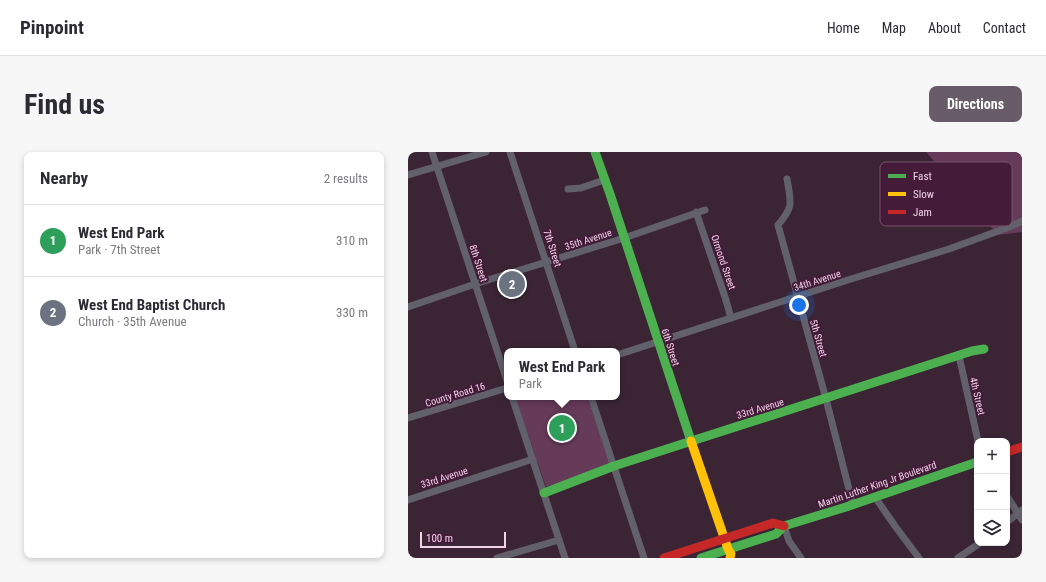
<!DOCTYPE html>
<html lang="en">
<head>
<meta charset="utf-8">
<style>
	:root { --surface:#fff; --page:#f7f7f7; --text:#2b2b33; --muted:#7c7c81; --line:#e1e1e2; --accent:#675c68 }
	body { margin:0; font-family:"Roboto Condensed",sans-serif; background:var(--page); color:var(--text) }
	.controls { position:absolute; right:12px; bottom:12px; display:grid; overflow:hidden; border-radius:8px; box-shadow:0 2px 6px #0003 }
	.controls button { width:36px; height:36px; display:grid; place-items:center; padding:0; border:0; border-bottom:1px solid var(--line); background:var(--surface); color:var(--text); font:20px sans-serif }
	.scale { position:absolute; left:12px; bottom:10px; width:86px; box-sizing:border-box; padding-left:4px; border:2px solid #f0d4e6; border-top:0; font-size:11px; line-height:14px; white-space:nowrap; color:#f0d4e6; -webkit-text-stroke:3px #451b3a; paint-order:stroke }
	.you { position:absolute; left:391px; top:153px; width:14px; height:14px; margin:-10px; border:3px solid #fff; border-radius:50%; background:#1a73e8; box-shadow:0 0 0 6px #1a73e833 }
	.badge { display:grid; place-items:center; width:26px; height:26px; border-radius:50%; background:var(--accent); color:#fff; font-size:13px; font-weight:700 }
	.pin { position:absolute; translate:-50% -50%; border:2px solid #fff; box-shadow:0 1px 4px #0006 }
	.popup { position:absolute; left:96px; top:196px; width:116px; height:52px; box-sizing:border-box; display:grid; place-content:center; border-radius:8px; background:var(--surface); filter:drop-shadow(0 1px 3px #0005); font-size:13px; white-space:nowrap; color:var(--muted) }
	.popup b { font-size:15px; color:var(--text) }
	.popup::after { content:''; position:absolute; left:50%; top:100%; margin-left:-8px; border:8px solid transparent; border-top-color:var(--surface) }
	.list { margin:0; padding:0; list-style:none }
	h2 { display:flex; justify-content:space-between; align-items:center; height:52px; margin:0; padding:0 16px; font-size:17px }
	h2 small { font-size:13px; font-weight:400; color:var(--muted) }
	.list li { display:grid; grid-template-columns:26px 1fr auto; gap:12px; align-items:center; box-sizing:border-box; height:72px; padding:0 16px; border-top:1px solid var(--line) }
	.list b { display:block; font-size:15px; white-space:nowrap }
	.list p { margin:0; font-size:13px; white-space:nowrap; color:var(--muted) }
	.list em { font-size:13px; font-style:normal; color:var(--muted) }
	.icon { flex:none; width:22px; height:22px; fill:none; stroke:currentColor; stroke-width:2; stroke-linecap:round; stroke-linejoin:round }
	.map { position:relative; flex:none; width:614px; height:406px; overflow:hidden; border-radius:8px }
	header { display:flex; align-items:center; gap:24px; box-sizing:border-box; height:56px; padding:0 20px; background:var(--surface); border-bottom:1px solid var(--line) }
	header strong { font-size:19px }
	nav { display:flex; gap:22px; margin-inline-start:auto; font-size:14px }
	.intro { display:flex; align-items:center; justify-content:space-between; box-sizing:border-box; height:96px; padding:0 24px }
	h1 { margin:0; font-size:28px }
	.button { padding:10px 18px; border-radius:8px; background:var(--accent); color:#fff; font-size:14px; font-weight:700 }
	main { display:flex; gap:24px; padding:0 24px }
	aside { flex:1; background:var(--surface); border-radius:8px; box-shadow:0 2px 6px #0003 }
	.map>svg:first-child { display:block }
	.green { fill:#663a59 }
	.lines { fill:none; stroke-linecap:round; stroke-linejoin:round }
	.street { stroke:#61606b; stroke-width:7 }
	.fast { stroke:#4caf50; stroke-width:9 }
	.slow { stroke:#ffc107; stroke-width:9 }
	.jam { stroke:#c62828; stroke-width:9 }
	.labels { text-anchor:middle; stroke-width:4; stroke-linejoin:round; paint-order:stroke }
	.street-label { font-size:10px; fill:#f0d4e6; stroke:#451b3a }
	.key { fill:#451b3a; stroke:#78526e; stroke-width:1 }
	.key-label { font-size:11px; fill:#f0d4e6 }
</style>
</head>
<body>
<header>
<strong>Pinpoint</strong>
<nav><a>Home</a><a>Map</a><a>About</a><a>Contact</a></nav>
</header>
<div class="intro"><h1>Find us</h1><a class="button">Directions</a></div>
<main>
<aside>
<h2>Nearby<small>2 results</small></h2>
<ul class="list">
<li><span class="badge" style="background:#2e9e5b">1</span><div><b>West End Park</b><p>Park · 7th Street</p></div><em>310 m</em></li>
<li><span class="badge" style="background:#6b7280">2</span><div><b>West End Baptist Church</b><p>Church · 35th Avenue</p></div><em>330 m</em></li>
</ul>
</aside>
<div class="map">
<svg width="614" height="406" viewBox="0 0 614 406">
	<rect width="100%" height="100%" fill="#3b2535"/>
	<g class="green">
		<polygon points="518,0 614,0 614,80 590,83"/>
		<polygon points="107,245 179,245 203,314 138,335"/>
	</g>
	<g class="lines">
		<g class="street">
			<polyline points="24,0 99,229"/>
			<polyline points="102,0 167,199"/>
			<polyline points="0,23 78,0"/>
			<path d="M379,27C383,51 386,54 370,73L418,247L445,353"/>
			<polyline points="160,37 173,36 196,28"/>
			<polyline points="288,60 317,145 323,166"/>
			<polyline points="0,155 67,132 216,86 297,58"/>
			<polyline points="209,203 443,127 541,97 604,74 614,69"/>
			<polyline points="551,204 570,289"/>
			<polyline points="104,245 157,406"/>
			<polyline points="183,245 236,406"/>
			<polyline points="0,266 99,236"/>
			<polyline points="599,344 614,368"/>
			<polyline points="467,345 487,374 511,406"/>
			<polyline points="0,348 125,307"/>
			<polyline points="599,370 614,358"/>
			<polyline points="376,374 381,389 393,406"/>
			<polyline points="89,406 151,388"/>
			<polyline points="550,406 572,391"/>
		</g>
		<g class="fast">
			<polyline points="187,0 202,42 283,289"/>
			<polyline points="136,341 206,314 564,199 576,197"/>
			<polyline points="293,406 368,382 376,374 438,355 569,310"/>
		</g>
		<polyline class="slow" points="283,289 320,397 323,402 322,406"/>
		<g class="jam">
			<polyline points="599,300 614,295"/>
			<polyline points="256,406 365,371 376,374"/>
		</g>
	</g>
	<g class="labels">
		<g class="street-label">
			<text transform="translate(180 87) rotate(-18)" y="4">35th Avenue</text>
			<text transform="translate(145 96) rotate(72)" y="4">7th Street</text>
			<text transform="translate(316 110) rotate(71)" y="4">Ormond Street</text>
			<text transform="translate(71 111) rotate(72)" y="4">8th Street</text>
			<text transform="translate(409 128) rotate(-18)" y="4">34th Avenue</text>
			<text transform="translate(411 186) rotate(74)" y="4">5th Street</text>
			<text transform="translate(263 195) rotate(72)" y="4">6th Street</text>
			<text transform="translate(47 242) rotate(-17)" y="4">County Road 16</text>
			<text transform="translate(570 244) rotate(77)" y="4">4th Street</text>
			<text transform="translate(352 256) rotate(-17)" y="4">33rd Avenue</text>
			<text transform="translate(36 325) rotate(-18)" y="4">33rd Avenue</text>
			<text transform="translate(469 332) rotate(-19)" y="4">Martin Luther King Jr Boulevard</text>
		</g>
	</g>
	<rect x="472" y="10" width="132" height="64" rx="6" class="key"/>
	<rect x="480" y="22" width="18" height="4" fill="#4caf50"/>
	<rect x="480" y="40" width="18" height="4" fill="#ffc107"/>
	<rect x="480" y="58" width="18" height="4" fill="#c62828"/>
	<g class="key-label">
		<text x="505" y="28">Fast</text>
		<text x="505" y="46">Slow</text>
		<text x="505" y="64">Jam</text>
	</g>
</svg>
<div class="controls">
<button>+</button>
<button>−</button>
<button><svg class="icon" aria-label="layers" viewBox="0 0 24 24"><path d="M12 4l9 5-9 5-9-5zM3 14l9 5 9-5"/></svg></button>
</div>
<div class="scale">100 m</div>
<div class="you"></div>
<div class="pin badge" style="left:154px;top:276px;background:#2e9e5b">1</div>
<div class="popup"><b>West End Park</b>Park</div>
<div class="pin badge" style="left:104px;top:132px;background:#6b7280">2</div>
</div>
</main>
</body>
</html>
